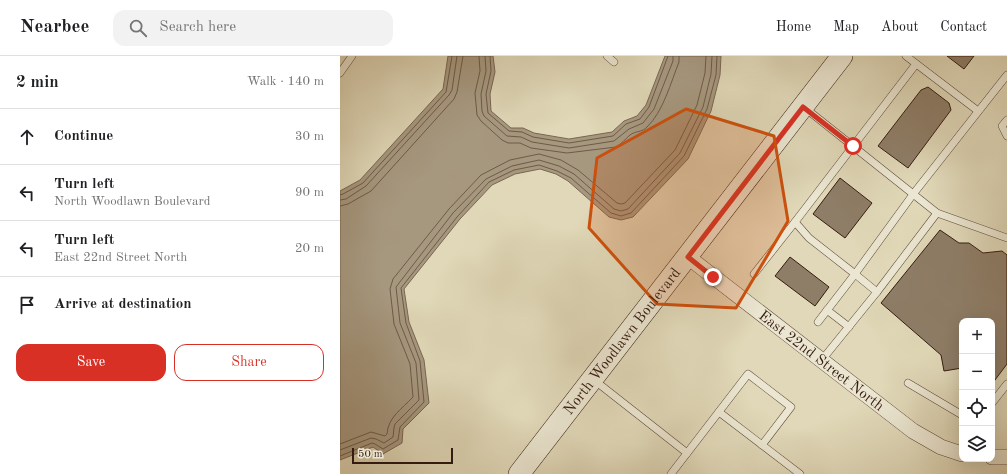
<!DOCTYPE html>
<html lang="en">
<head>
<meta charset="utf-8">
<style>
	:root { --surface:#fff; --page:#f2f2f2; --text:#202124; --muted:#757577; --line:#e0e0e0; --accent:#d93025 }
	body { margin:0; font-family:"Old Standard TT",serif; background:var(--page); color:var(--text) }
	.controls { position:absolute; right:12px; bottom:12px; display:grid; overflow:hidden; border-radius:8px; box-shadow:0 4px 16px #0002 }
	.controls button { width:36px; height:36px; display:grid; place-items:center; padding:0; border:0; border-bottom:1px solid var(--line); background:var(--surface); color:var(--text); font:20px sans-serif }
	.scale { position:absolute; left:12px; bottom:10px; width:101px; box-sizing:border-box; padding-left:4px; border:2px solid #361b10; border-top:0; font-size:11px; line-height:14px; white-space:nowrap; color:#361b10; -webkit-text-stroke:3px #ebe6d1; paint-order:stroke }
	.stop { position:absolute; width:12px; height:12px; margin:-9px; border:3px solid #d93025; border-radius:50%; background:#fff }
	.stop.end { background:#d93025; border-color:#fff; box-shadow:0 1px 4px #0008 }
	.list { margin:0; padding:0; list-style:none }
	h2 { display:flex; justify-content:space-between; align-items:center; height:52px; margin:0; padding:0 16px; font-size:17px }
	h2 small { font-size:13px; font-weight:400; color:var(--muted) }
	.list li { display:grid; grid-template-columns:26px 1fr auto; gap:12px; align-items:center; box-sizing:border-box; height:56px; padding:0 16px; border-top:1px solid var(--line) }
	.list b { display:block; font-size:15px; white-space:nowrap }
	.list p { margin:0; font-size:13px; white-space:nowrap; color:var(--muted) }
	.list em { font-size:13px; font-style:normal; color:var(--muted) }
	.actions { display:flex; gap:8px; padding:12px 16px }
	.actions a { flex:1; padding:9px 0; border:1px solid var(--accent); border-radius:12px; text-align:center; font-size:14px; color:var(--accent) }
	.actions .main { background:var(--accent); color:#fff }
	.icon { flex:none; width:22px; height:22px; fill:none; stroke:currentColor; stroke-width:2; stroke-linecap:round; stroke-linejoin:round }
	.map { position:relative; flex:none; width:667px; height:418px; overflow:hidden }
	header { display:flex; align-items:center; gap:24px; box-sizing:border-box; height:56px; padding:0 20px; background:var(--surface); border-bottom:1px solid var(--line) }
	header strong { font-size:19px }
	nav { display:flex; gap:22px; margin-inline-start:auto; font-size:14px }
	.search { width:280px; height:36px; background:var(--page); display:flex; align-items:center; gap:10px; box-sizing:border-box; padding:0 14px; border-radius:12px; color:var(--muted); font-size:15px }
	main { display:flex }
	aside { flex:1; background:var(--surface) }
	.map>svg:first-child { display:block }
	.water { fill:#a6987f; stroke:#796653 }
	.lines { fill:none; stroke-linecap:round; stroke-linejoin:round }
	.shore { stroke:#6e5a48; stroke-width:1 }
	.building { fill:#8e7d67; stroke:#361b10 }
	.lane-casing { stroke:#604a3a; stroke-width:8 }
	.street-casing { stroke:#604a3a; stroke-width:16 }
	.secondary-casing { stroke:#361b10; stroke-width:22 }
	.lane { stroke:#ebe6d1; stroke-width:7 }
	.street { stroke:#ebe6d1; stroke-width:15 }
	.secondary { stroke:#ebe6d1; stroke-width:21 }
	.route { stroke:#d93025; stroke-width:5 }
	.marked { fill:#cd500d; fill-opacity:0.2; stroke:#cd500d; stroke-width:3; stroke-linejoin:round }
	.labels { text-anchor:middle; stroke-width:3; stroke-linejoin:round; paint-order:stroke }
	.street-label { font-size:15px; fill:#361b10; stroke:#ebe6d1 }
</style>
</head>
<body>
<header>
<strong>Nearbee</strong>
<div class="search"><svg class="icon" aria-label="search" viewBox="0 0 24 24"><circle cx="10" cy="10" r="6"/><path d="M15 15l6 6"/></svg>Search here</div>
<nav><a>Home</a><a>Map</a><a>About</a><a>Contact</a></nav>
</header>
<main>
<aside>
<h2>2 min<small>Walk · 140 m</small></h2>
<ul class="list">
<li><svg class="icon" aria-label="ahead" viewBox="0 0 24 24"><path d="M12 20V5M6 11l6-6 6 6"/></svg><div><b>Continue</b></div><em>30 m</em></li>
<li><svg class="icon" aria-label="left" viewBox="0 0 24 24"><path d="M17 20v-9H6M10 6l-5 5 5 5"/></svg><div><b>Turn left</b><p>North Woodlawn Boulevard</p></div><em>90 m</em></li>
<li><svg class="icon" aria-label="left" viewBox="0 0 24 24"><path d="M17 20v-9H6M10 6l-5 5 5 5"/></svg><div><b>Turn left</b><p>East 22nd Street North</p></div><em>20 m</em></li>
<li><svg class="icon" aria-label="arrive" viewBox="0 0 24 24"><path d="M6 21V4h12l-3 4 3 4H6"/></svg><div><b>Arrive at destination</b></div></li>
</ul>
<div class="actions"><a class="main">Save</a><a>Share</a></div>
</aside>
<div class="map">
<svg width="667" height="418" viewBox="0 0 667 418">
	<rect width="100%" height="100%" fill="#e0d8b8"/>
	<filter id="stains"><feTurbulence type="fractalNoise" baseFrequency=".005" numOctaves="4"/><feColorMatrix values="0 0 0 0 .2 0 0 0 0 .09 0 0 0 0 .02 0 0 0 .5 -.17"/></filter>
	<radialGradient id="worn" r=".72"><stop offset=".6" stop-color="#630" stop-opacity="0"/><stop offset="1" stop-color="#630" stop-opacity=".3"/></radialGradient>
	<polygon class="water" points="108,0 153,0 155,16 150,38 151,55 171,72 183,72 194,77 229,83 272,76 284,65 297,60 306,49 325,0 381,0 380,19 371,55 348,103 293,161 281,164 269,161 228,125 216,118 200,113 175,118 152,129 120,163 64,233 69,266 84,304 89,347 63,373 62,387 43,398 33,391 0,404 0,135 20,124 103,33"/>
	<g class="lines">
		<g class="shore">
			<path d="M139,0L140,15L135,37L137,59L141,65L162,84L168,87H180L191,92L227,97L276,91C282,88 285,83 290,79C295,75 303,76 307,71C323,56 331,26 339,6V0"/>
			<polyline points="145,0 146,15 141,38 142,55 144,60 167,80 181,81 192,86 229,92 274,85 289,73 303,67 314,53 333,5 333,0"/>
			<polyline points="150,0 151,15 146,38 148,57 169,75 182,76 193,81 229,87 273,80 286,68 300,63 309,51 328,0"/>
			<polyline points="0,139 3,138 23,127 106,36 112,0"/>
			<polyline points="0,144 6,143 26,130 109,39 112,34 117,0"/>
			<polyline points="0,150 8,148 31,135 114,43 117,36 123,0"/>
			<path d="M0,388L31,376L45,380L47,378C48,361 62,353 73,341L70,308L54,268L50,233L53,223L109,153L141,119L170,104L199,98L221,104L238,114L277,147L281,148L285,147L335,94L357,49L365,17L366,0"/>
			<polyline points="0,394 31,382 36,383 44,387 53,381 54,372 55,368 79,344 76,307 60,267 56,231 113,157 146,123 172,110 199,104 219,110 234,118 274,153 281,155 288,153 340,97 363,51 371,18 372,0"/>
			<polyline points="0,400 32,387 35,388 43,393 58,384 60,371 84,346 80,305 66,267 61,232 117,161 149,126 174,114 199,109 217,115 231,122 271,157 281,160 291,157 344,100 367,53 376,19 377,0"/>
		</g>
	</g>
	<g class="building">
		<polygon points="607,0 634,0 624,13"/>
		<polygon points="588,31 609,47 611,54 568,112 538,90 581,34"/>
		<polygon points="500,122 532,147 505,182 473,158"/>
		<polygon points="600,174 619,187 629,187 643,197 662,195 667,199 667,308 652,328 652,265 622,265 622,312 604,315 601,299 541,247"/>
		<polygon points="450,201 489,231 475,250 435,220"/>
	</g>
	<g class="lines">
		<defs>
			<g id="lane">
				<polyline points="267,0 274,6"/>
				<polyline points="566,0 638,55"/>
				<polyline points="576,8 455,166 469,182 515,218 574,137 667,19"/>
				<polyline points="0,17 12,0"/>
				<polyline points="465,52 597,157 537,236"/>
				<polyline points="667,64 662,70 667,80"/>
				<polyline points="597,157 667,182"/>
				<polyline points="414,218 455,166"/>
				<polyline points="487,254 509,271"/>
				<polyline points="478,266 515,218 537,236 481,305"/>
				<polyline points="254,324 347,397"/>
				<polyline points="568,327 622,359"/>
				<polyline points="652,347 667,328"/>
				<polyline points="379,356 460,418"/>
				<polyline points="331,418 408,318 451,351 422,389"/>
			</g>
			<g id="street">
				<path id="s1" d="M348,201L573,375L601,391L622,398"/>
				<polyline points="652,401 667,401"/>
			</g>
			<g id="secondary">
				<path id="s2" d="M179,418L502,0"/>
			</g>
		</defs>
		<use href="#lane" class="lane-casing"/>
		<use href="#street" class="street-casing"/>
		<use href="#secondary" class="secondary-casing"/>
		<use href="#lane" class="lane"/>
		<use href="#street" class="street"/>
		<use href="#secondary" class="secondary"/>
	</g>
	<g class="lines">
		<polyline class="route" points="373,221 348,201 463,51 513,90"/>
	</g>
	<path class="marked" d="M346,53L434,80L448,165L396,252L317,248L249,172L257,102Z"/>
	<g class="labels">
		<g class="street-label">
			<text dy="5" stroke="none"><textPath href="#s2" startOffset="168">North Woodlawn Boulevard</textPath></text>
			<text dy="5" stroke="none"><textPath href="#s1" startOffset="169">East 22nd Street North</textPath></text>
		</g>
	</g>
	<rect width="100%" height="100%" filter="url(#stains)"/>
	<rect width="100%" height="100%" fill="url(#worn)"/>
</svg>
<div class="controls">
<button>+</button>
<button>−</button>
<button><svg class="icon" aria-label="locate" viewBox="0 0 24 24"><circle cx="12" cy="12" r="6"/><path d="M12 2v4M12 18v4M2 12h4M18 12h4"/></svg></button>
<button><svg class="icon" aria-label="layers" viewBox="0 0 24 24"><path d="M12 4l9 5-9 5-9-5zM3 14l9 5 9-5"/></svg></button>
</div>
<div class="scale">50 m</div>
<div class="stop" style="left:513px;top:90px"></div>
<div class="stop end" style="left:373px;top:221px"></div>
</div>
</main>
</body>
</html>
